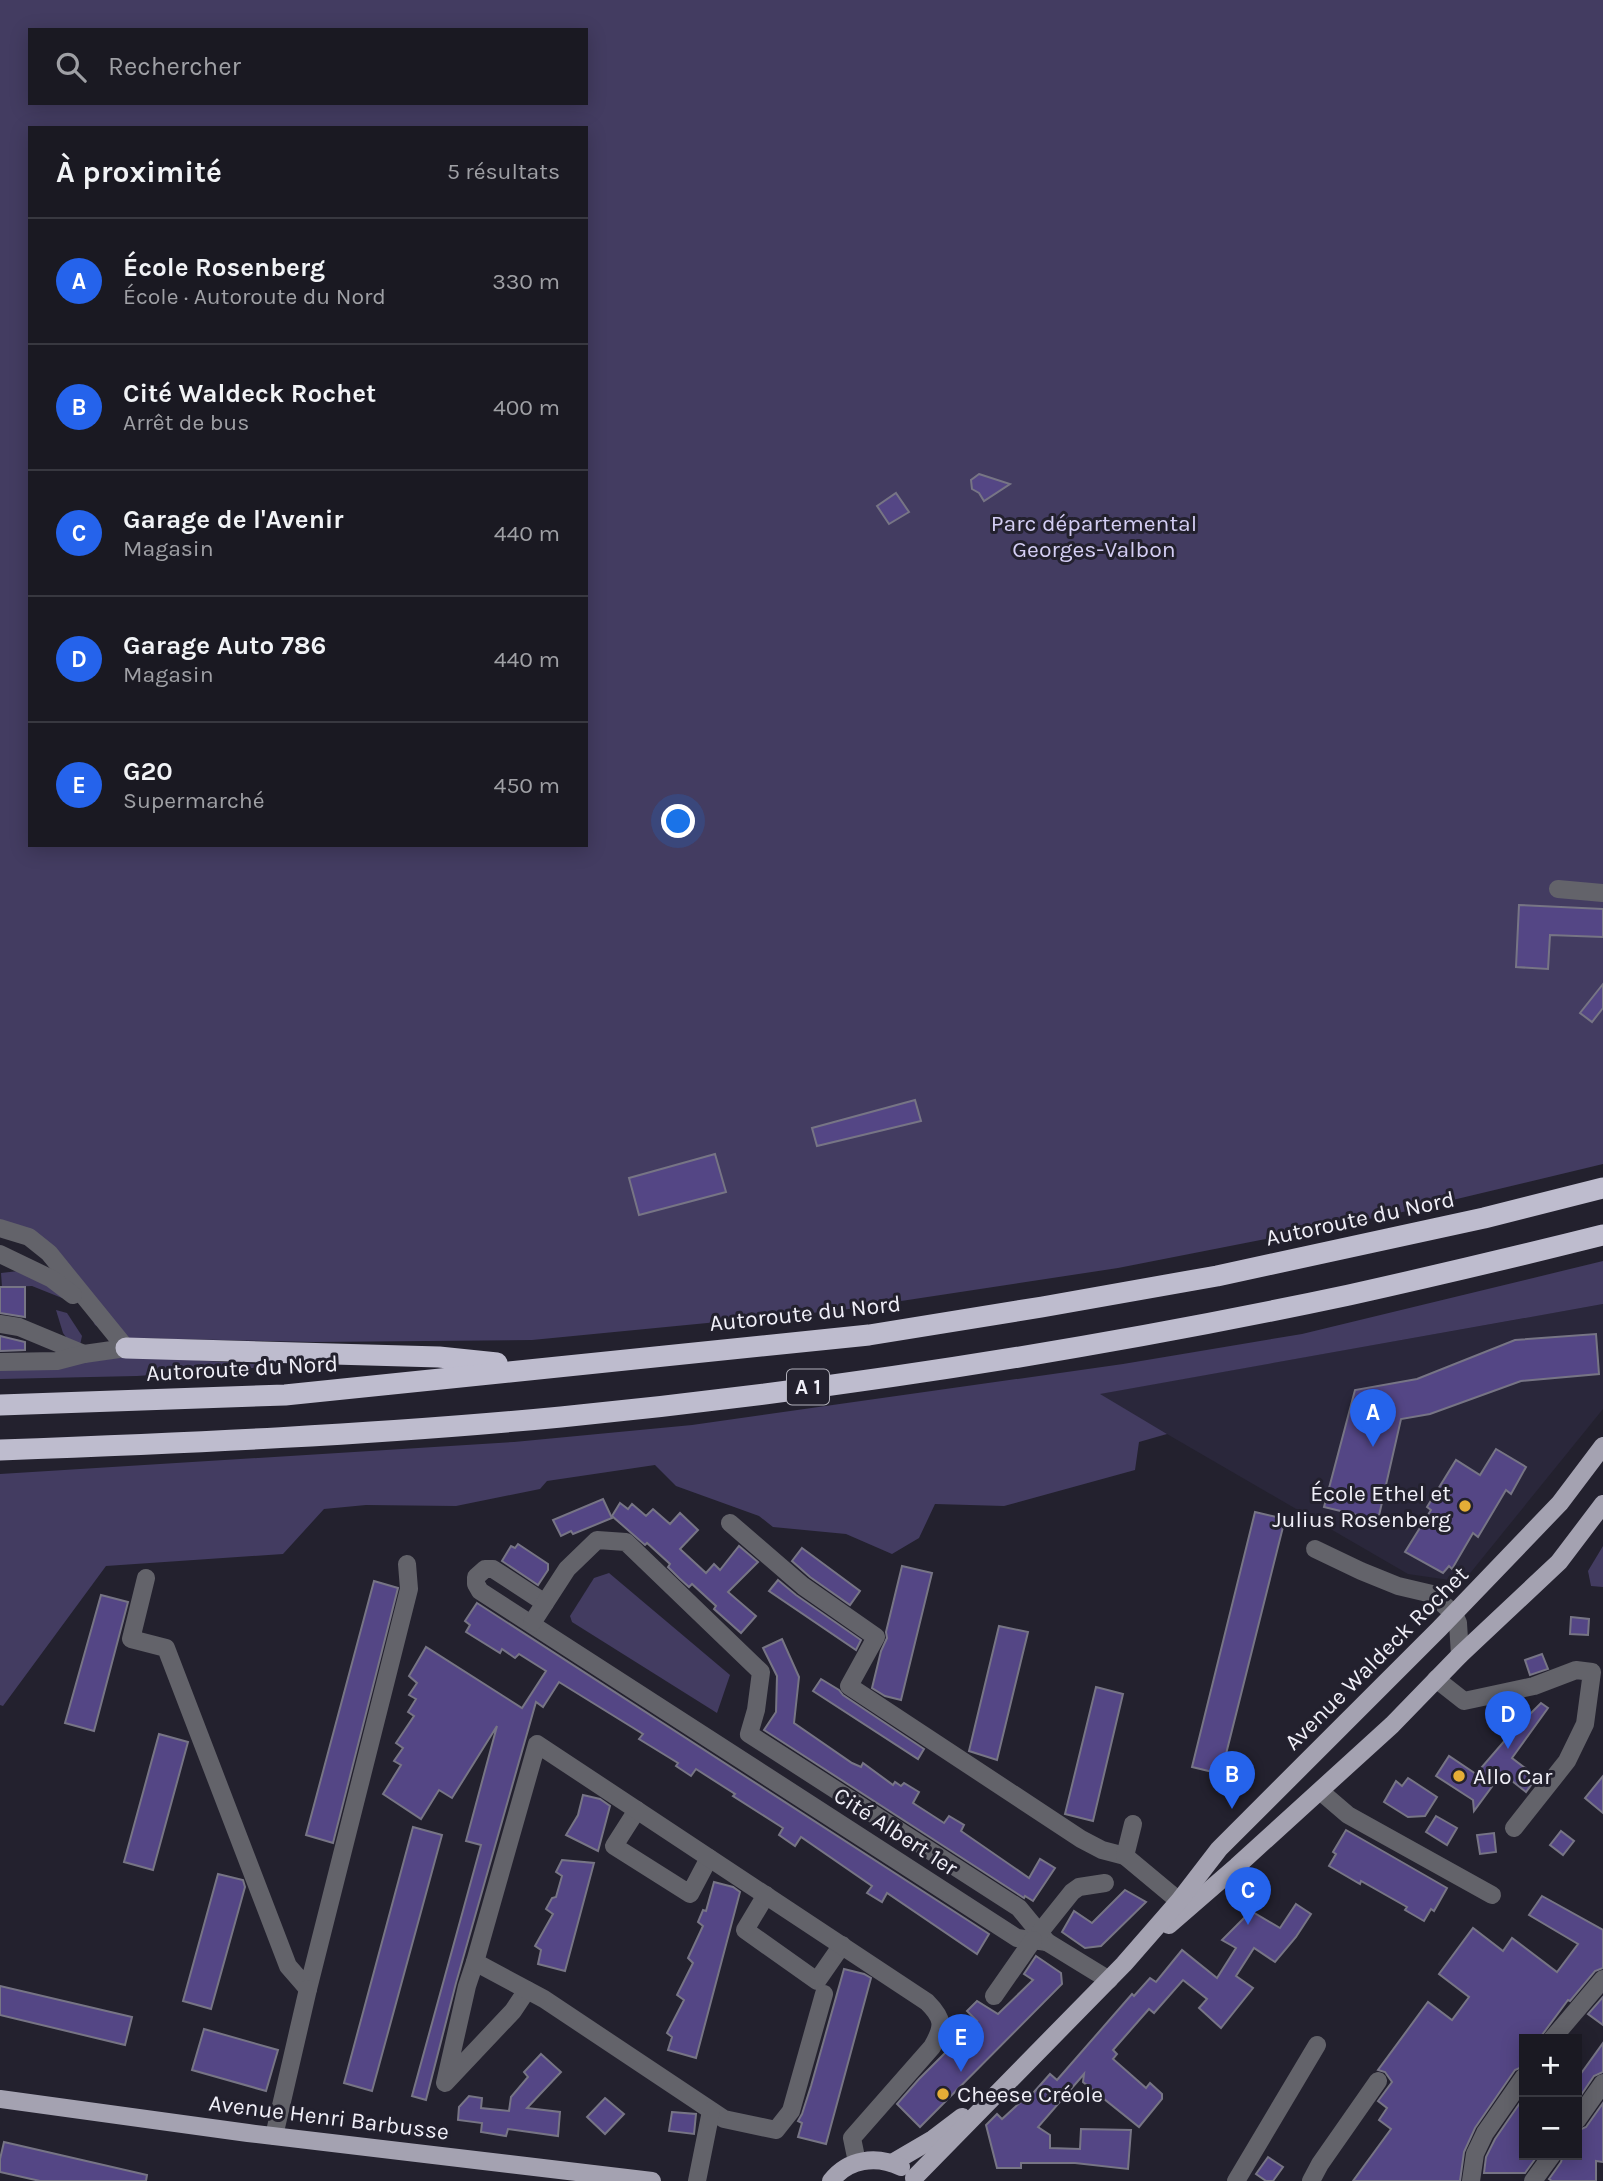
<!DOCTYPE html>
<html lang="fr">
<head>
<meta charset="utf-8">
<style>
	:root { --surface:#1a1922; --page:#27262f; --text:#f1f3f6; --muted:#9fa0a5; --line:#383840; --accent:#2563eb }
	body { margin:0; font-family:Karla,sans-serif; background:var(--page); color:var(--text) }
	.controls { position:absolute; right:21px; bottom:21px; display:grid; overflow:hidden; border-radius:0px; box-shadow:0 4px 18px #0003 }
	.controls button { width:63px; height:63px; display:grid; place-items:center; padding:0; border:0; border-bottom:2px solid var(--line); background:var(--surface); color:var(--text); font:35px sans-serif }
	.you { position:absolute; left:679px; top:822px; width:24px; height:24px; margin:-18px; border:5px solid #fff; border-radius:50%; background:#1a73e8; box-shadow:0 0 0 10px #1a73e833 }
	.badge { display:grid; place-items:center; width:46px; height:46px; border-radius:50%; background:var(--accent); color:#fff; font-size:23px; font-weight:700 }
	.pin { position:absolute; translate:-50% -58px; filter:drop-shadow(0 2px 4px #0008) }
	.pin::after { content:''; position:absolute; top:37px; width:24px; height:21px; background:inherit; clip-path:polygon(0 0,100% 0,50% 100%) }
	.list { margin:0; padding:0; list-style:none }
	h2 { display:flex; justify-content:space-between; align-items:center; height:91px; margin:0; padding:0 28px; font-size:30px }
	h2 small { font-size:23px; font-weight:400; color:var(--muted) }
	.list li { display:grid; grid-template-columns:46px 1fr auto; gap:21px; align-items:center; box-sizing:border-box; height:126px; padding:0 28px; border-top:2px solid var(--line) }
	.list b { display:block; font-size:26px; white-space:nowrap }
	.list p { margin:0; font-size:23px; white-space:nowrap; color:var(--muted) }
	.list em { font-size:23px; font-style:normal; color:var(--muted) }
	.icon { flex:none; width:38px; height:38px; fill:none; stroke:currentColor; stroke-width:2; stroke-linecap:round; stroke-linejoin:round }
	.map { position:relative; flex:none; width:1603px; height:2181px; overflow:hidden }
	.search { position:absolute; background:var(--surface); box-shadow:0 4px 18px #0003; left:28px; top:28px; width:560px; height:77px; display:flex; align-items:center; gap:18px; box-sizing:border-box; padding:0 24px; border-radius:0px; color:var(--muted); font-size:26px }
	.panel { position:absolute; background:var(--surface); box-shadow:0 4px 18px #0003; left:28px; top:126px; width:560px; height:721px; border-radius:0px }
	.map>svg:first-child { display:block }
	.built { fill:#2a273b }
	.green { fill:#433c61; fill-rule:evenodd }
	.building { fill:#544685; stroke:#777585; stroke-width:2 }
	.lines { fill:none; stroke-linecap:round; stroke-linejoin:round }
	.minor { stroke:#63636a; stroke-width:18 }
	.major { stroke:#a4a2b1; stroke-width:18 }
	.highway { stroke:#bebcce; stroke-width:21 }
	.poi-dot { fill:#e5ad36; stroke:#23212e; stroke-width:2.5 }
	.labels { text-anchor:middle; stroke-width:6; stroke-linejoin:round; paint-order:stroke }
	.shield { fill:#23212e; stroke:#b2b1bb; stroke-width:2 }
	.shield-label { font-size:21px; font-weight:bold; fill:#f0eff8 }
	.park-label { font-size:23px; fill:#d4cef4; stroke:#23212e }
	.street-label { font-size:23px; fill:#f0eff8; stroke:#23212e }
	.poi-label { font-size:23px; fill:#f0eff8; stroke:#23212e; text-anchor:start }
</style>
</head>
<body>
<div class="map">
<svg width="1603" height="2181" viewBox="0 0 1603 2181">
	<rect width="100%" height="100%" fill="#23212e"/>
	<polygon class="built" points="1603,1304 1603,1409 1463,1582 1408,1574 1098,1394"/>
	<g class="green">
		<path d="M0,0H1603V1164L1394,1214L1118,1268L842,1310L532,1340L315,1342L130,1338L114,1336L95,1325L66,1267L0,1226ZM30,30H586V103H30ZM30,128H586V845H30Z"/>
		<polygon points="1603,1261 1603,1304 1100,1394 1167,1434 1139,1442 1135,1470 1004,1506 935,1504 919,1538 892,1554 846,1534 773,1527 759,1516 676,1486 655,1465 547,1481 540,1489 456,1506 366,1505 324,1509 283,1554 106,1566 3,1706 0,1705 0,1474 514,1442 692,1425 1123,1364 1302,1334"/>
		<polygon points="27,1270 56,1282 62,1298 32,1286 2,1287 1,1273"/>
		<polygon points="56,1310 67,1313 82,1336 80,1345 71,1344 63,1333"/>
		<polygon points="106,1354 280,1366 137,1376 0,1379 0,1366"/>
		<polygon points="1603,1546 1603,1587 1591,1586 1588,1571"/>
		<polygon points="609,1573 730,1675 717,1713 572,1622 570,1616 594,1578"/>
	</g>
	<g class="building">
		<polygon points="979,474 1010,484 984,501 979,493 972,489 971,480"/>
		<polygon points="896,493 909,512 889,524 877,506"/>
		<polygon points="1519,905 1603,909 1603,937 1550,935 1548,969 1516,967"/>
		<polygon points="1603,984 1603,1008 1592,1022 1580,1013"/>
		<polygon points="915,1100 921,1121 817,1146 812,1128"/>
		<polygon points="715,1154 726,1192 639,1215 629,1178"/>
		<polygon points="0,1287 25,1287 25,1317 0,1313"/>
		<polygon points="1596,1334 1599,1374 1521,1381 1430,1414 1401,1419 1378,1520 1324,1507 1355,1390 1417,1379 1515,1340"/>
		<polygon points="0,1336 25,1342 25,1350 0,1351"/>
		<polygon points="1496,1449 1526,1467 1511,1494 1506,1490 1478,1537 1473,1533 1452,1569 1449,1566 1443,1573 1405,1552 1431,1510 1427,1507 1456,1460 1480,1475"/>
		<polygon points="603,1499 612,1518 573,1534 571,1531 561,1536 553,1520"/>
		<polygon points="620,1503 628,1509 632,1504 646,1516 653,1509 670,1524 680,1513 698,1530 680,1549 706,1573 714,1564 720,1570 739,1546 758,1562 728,1592 756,1616 741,1633 714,1609 716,1606 692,1584 689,1587 679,1578 668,1567 670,1564 647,1543 645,1545 612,1516"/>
		<polygon points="1255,1512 1285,1519 1221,1774 1192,1767"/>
		<polygon points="518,1544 548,1564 548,1570 538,1585 502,1561 511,1546 515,1548"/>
		<polygon points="802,1548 860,1591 850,1605 810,1577 792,1561"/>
		<polygon points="902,1566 932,1573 901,1700 885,1696 872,1688 881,1651 887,1638 886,1632"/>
		<polygon points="778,1580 796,1595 861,1640 856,1650 769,1591"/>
		<polygon points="374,1581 398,1588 333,1843 306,1835"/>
		<polygon points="101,1595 128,1602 94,1731 65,1723"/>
		<polygon points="477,1603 989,1934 977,1954 887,1893 882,1902 867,1893 872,1886 801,1837 795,1846 779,1835 783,1828 733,1796 735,1794 696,1769 691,1776 676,1766 678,1763 639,1739 643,1734 559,1682 543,1707 536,1702 456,1983 426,2100 412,2096 481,1845 466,1841 497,1726 452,1798 439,1790 421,1819 383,1794 401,1765 394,1761 403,1748 396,1743 414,1716 408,1712 416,1699 409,1695 417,1683 409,1676 426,1647 522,1708 546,1671 519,1654 515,1658 502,1649 500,1653 466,1632 470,1625 465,1621"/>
		<polygon points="1571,1617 1589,1619 1588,1635 1570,1634"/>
		<polygon points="999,1626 1028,1632 997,1760 969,1751"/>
		<polygon points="782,1639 799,1677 794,1723 852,1763 861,1767 863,1763 893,1785 895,1782 901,1786 904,1783 919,1792 913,1803 944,1823 949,1816 964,1825 961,1831 1029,1878 1040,1859 1055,1868 1033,1901 1025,1896 1024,1898 764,1730 776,1712 777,1676 763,1648"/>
		<polygon points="1542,1654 1548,1669 1530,1675 1525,1660"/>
		<polygon points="821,1679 839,1690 843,1695 924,1749 918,1759 813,1691"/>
		<polygon points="1096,1687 1123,1694 1093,1821 1065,1814"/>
		<polygon points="1541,1703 1548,1708 1512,1758 1537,1777 1526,1792 1502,1773 1474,1811 1473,1800 1436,1776 1449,1756 1476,1774 1513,1731"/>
		<polygon points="159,1734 188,1742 153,1870 124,1862"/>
		<polygon points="1603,1776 1603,1813 1585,1798"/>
		<polygon points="1408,1778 1437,1797 1425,1816 1408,1817 1384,1802 1396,1781 1402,1786"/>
		<polygon points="583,1795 600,1799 610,1806 598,1851 566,1835 578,1815"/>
		<polygon points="1436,1816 1457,1828 1447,1845 1426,1832"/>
		<polygon points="413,1827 442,1835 372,2091 344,2083"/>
		<polygon points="1346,1830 1447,1888 1434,1911 1431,1909 1424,1921 1405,1910 1407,1907 1361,1881 1360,1884 1329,1866 1336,1854 1333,1852"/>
		<polygon points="1561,1831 1574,1841 1563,1855 1550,1845"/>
		<polygon points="1494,1833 1496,1852 1480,1854 1477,1835"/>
		<polygon points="562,1860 594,1863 565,1971 538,1964 541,1950 535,1946 553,1914 546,1909 552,1898 556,1897 562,1876 556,1872"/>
		<polygon points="218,1874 243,1880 245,1887 211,2009 183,2001"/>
		<polygon points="714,1882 733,1887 740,1892 696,2058 668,2050 672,2037 667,2033 684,2000 677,1995 693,1963 688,1958 703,1926 698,1922 703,1910 706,1911"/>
		<polygon points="1125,1890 1146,1902 1101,1946 1085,1948 1062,1932 1074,1911 1092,1923"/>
		<polygon points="1542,1896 1603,1930 1603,1968 1595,1971 1570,2001 1568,2000 1539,2039 1524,2039 1524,2066 1515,2070 1475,2128 1464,2152 1460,2181 1353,2181 1391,2129 1379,2120 1387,2108 1378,2101 1392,2082 1385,2072 1378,2070 1428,2002 1452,2020 1469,1997 1439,1974 1473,1928 1503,1951 1512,1938 1557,1972 1578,1944 1529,1915"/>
		<polygon points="1296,1904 1311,1914 1296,1937 1275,1962 1254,1948 1236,1976 1253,1988 1221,2028 1199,2008 1207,1999 1183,1980 1154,2013 1149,2009 1113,2050 1117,2054 1113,2059 1146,2088 1150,2083 1162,2094 1162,2099 1139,2127 1083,2082 1084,2074 1038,2127 1050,2135 1050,2148 1080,2149 1081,2129 1131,2130 1128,2169 1075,2163 1021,2163 1021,2168 997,2168 986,2125 997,2114 1002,2119 1024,2099 1026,2101 1050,2074 1057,2080 1132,1994 1134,1996 1150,1978 1156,1982 1182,1950 1217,1978 1236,1948 1222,1940 1251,1911 1280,1928"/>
		<polygon points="1036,1956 1061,1973 1062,1984 920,2127 897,2104 919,2079 977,2021 967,2011 977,2001 998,2014 1033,1980 1024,1974"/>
		<polygon points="844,1969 864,1974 871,1978 826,2144 798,2137 802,2123 798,2121 802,2114 811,2086"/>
		<polygon points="0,1986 132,2017 125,2045 0,2015"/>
		<polygon points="1603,1997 1603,2025 1588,2014"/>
		<polygon points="204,2029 278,2050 266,2091 192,2070"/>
		<polygon points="1603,2043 1603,2072 1594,2076 1577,2101 1577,2079"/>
		<polygon points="541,2054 561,2072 527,2108 560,2112 558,2136 508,2129 506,2136 481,2132 482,2123 458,2120 459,2107 469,2096 482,2098 481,2108 509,2111 511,2097 528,2077 524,2072"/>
		<polygon points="1524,2097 1524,2155 1538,2155 1525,2173 1484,2173 1486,2157 1495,2139"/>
		<polygon points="605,2098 624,2114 605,2134 587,2117"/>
		<polygon points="1603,2103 1603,2162 1596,2161 1596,2181 1552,2181 1549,2179 1561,2162 1563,2155 1577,2155 1577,2131 1586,2127"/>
		<polygon points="672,2112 696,2114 694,2134 669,2131"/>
		<polygon points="4,2142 147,2175 146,2181 40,2181 0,2172 0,2159"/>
		<polygon points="1268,2157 1283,2167 1273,2181 1266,2181 1256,2174"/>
	</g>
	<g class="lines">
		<g class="minor">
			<polyline points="1558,889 1603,893"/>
			<polyline points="0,1228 29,1237 49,1253 126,1348"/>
			<polyline points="0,1254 52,1279 73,1295"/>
			<polyline points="0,1324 19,1327 84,1354"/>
			<polyline points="0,1362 57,1361 84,1354 126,1348"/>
			<polyline points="730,1523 803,1586 876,1637 849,1686 1081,1839 1102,1850 1125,1856"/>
			<polyline points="1315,1549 1361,1571 1398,1586 1432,1594 1454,1614 1458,1623 1460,1655"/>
			<polyline points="146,1578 131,1639 166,1648 288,1966 308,1989 409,1589 407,1564"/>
			<polyline points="545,1603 493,1569 485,1569 476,1577 476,1584 480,1591 1017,1938 1047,1942"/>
			<polyline points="532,1623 567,1569 597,1540 626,1542 761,1672 756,1710 749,1734 1019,1908 1047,1942 1109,1980"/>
			<polyline points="1436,1679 1464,1701 1534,1686 1576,1670 1592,1672 1585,1724 1567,1761 1514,1828"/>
			<polyline points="1320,1791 1348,1815 1492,1895"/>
			<polyline points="637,1810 614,1846 690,1894 709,1858"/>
			<polyline points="1133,1824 1125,1856 1179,1901"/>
			<polyline points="766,1895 745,1930 817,1981 842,1945"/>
			<polyline points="1040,1932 1072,1892 1079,1887 1105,1883"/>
			<polyline points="475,1962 467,1986 445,2083 513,2011 527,1990"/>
			<path d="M824,1994L791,2111L776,2130L724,2119L544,1999L475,1962L537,1744L927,2002C944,2019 944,2026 932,2047L852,2138L857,2162"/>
			<polyline points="994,1996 1033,1940"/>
			<polyline points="1552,2039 1603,1979"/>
			<polyline points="1577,2120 1603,2083"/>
			<polyline points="274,2136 308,1989"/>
			<polyline points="697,2181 711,2111"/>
			<polyline points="1236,2181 1317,2045"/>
			<polyline points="1311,2181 1320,2164 1378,2081"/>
			<polyline points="1471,2181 1475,2154 1485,2133 1524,2077"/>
			<polyline points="1533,2181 1552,2155"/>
		</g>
		<g class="major">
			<polyline points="1169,1925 1237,1866 1392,1725 1460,1655 1559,1562 1603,1504"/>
			<polyline points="0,2099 248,2133 652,2181"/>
			<polyline points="892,2163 933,2139 962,2117"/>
			<polyline points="914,2178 1124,1964 1179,1901 1219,1849 1439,1629 1560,1503 1603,1446"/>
			<path d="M831,2181C848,2159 876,2155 901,2167"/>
		</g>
		<g class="highway">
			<polyline points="126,1348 439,1357 497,1363"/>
			<polyline points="0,1405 285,1395 869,1335 1042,1307 1217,1276 1484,1218 1603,1188"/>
			<path d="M0,1450C187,1443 374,1435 561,1417C825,1391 1090,1350 1349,1295C1434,1276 1519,1256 1603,1235"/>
		</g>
	</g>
	<g class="poi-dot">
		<circle cx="1465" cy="1506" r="7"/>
		<circle cx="1459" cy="1776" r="7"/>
		<circle cx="943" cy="2094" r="7"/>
	</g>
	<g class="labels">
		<rect class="shield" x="787" y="1369.5" width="42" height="35" rx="5"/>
		<g class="shield-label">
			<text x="808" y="1394">A 1</text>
		</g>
		<g class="park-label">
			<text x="1094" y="531">Parc départemental<tspan x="1094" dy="26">Georges-Valbon</tspan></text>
		</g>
		<g class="street-label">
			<text transform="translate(1360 1218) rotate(-12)" y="8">Autoroute du Nord</text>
			<text transform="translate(805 1313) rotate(-6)" y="8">Autoroute du Nord</text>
			<text transform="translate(242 1368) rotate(-3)" y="8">Autoroute du Nord</text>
			<text transform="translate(1376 1658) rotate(-45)" y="8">Avenue Waldeck Rochet</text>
			<text transform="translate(896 1831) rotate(33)" y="8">Cité Albert 1er</text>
			<text transform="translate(329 2117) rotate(7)" y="8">Avenue Henri Barbusse</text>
		</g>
		<g class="poi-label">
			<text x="1451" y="1501" text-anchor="end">École Ethel et<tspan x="1451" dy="26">Julius Rosenberg</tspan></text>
			<text x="1473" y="1784">Allo Car</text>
			<text x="957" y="2102">Cheese Créole</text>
		</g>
	</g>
</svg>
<div class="controls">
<button>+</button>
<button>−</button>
</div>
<div class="you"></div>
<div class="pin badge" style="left:1373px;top:1447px">A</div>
<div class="pin badge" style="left:1232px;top:1809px">B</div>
<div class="pin badge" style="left:1248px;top:1925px">C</div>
<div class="pin badge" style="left:1508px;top:1749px">D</div>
<div class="pin badge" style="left:961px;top:2072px">E</div>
<div class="search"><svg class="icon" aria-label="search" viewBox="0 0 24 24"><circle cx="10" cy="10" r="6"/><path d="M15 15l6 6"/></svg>Rechercher</div>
<section class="panel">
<h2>À proximité<small>5 résultats</small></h2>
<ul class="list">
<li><span class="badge">A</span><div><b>École Rosenberg</b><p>École · Autoroute du Nord</p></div><em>330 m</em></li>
<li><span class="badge">B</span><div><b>Cité Waldeck Rochet</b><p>Arrêt de bus</p></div><em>400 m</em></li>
<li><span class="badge">C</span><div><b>Garage de l'Avenir</b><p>Magasin</p></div><em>440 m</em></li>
<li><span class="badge">D</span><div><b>Garage Auto 786</b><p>Magasin</p></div><em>440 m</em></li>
<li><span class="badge">E</span><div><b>G20</b><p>Supermarché</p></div><em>450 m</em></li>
</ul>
</section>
</div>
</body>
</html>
